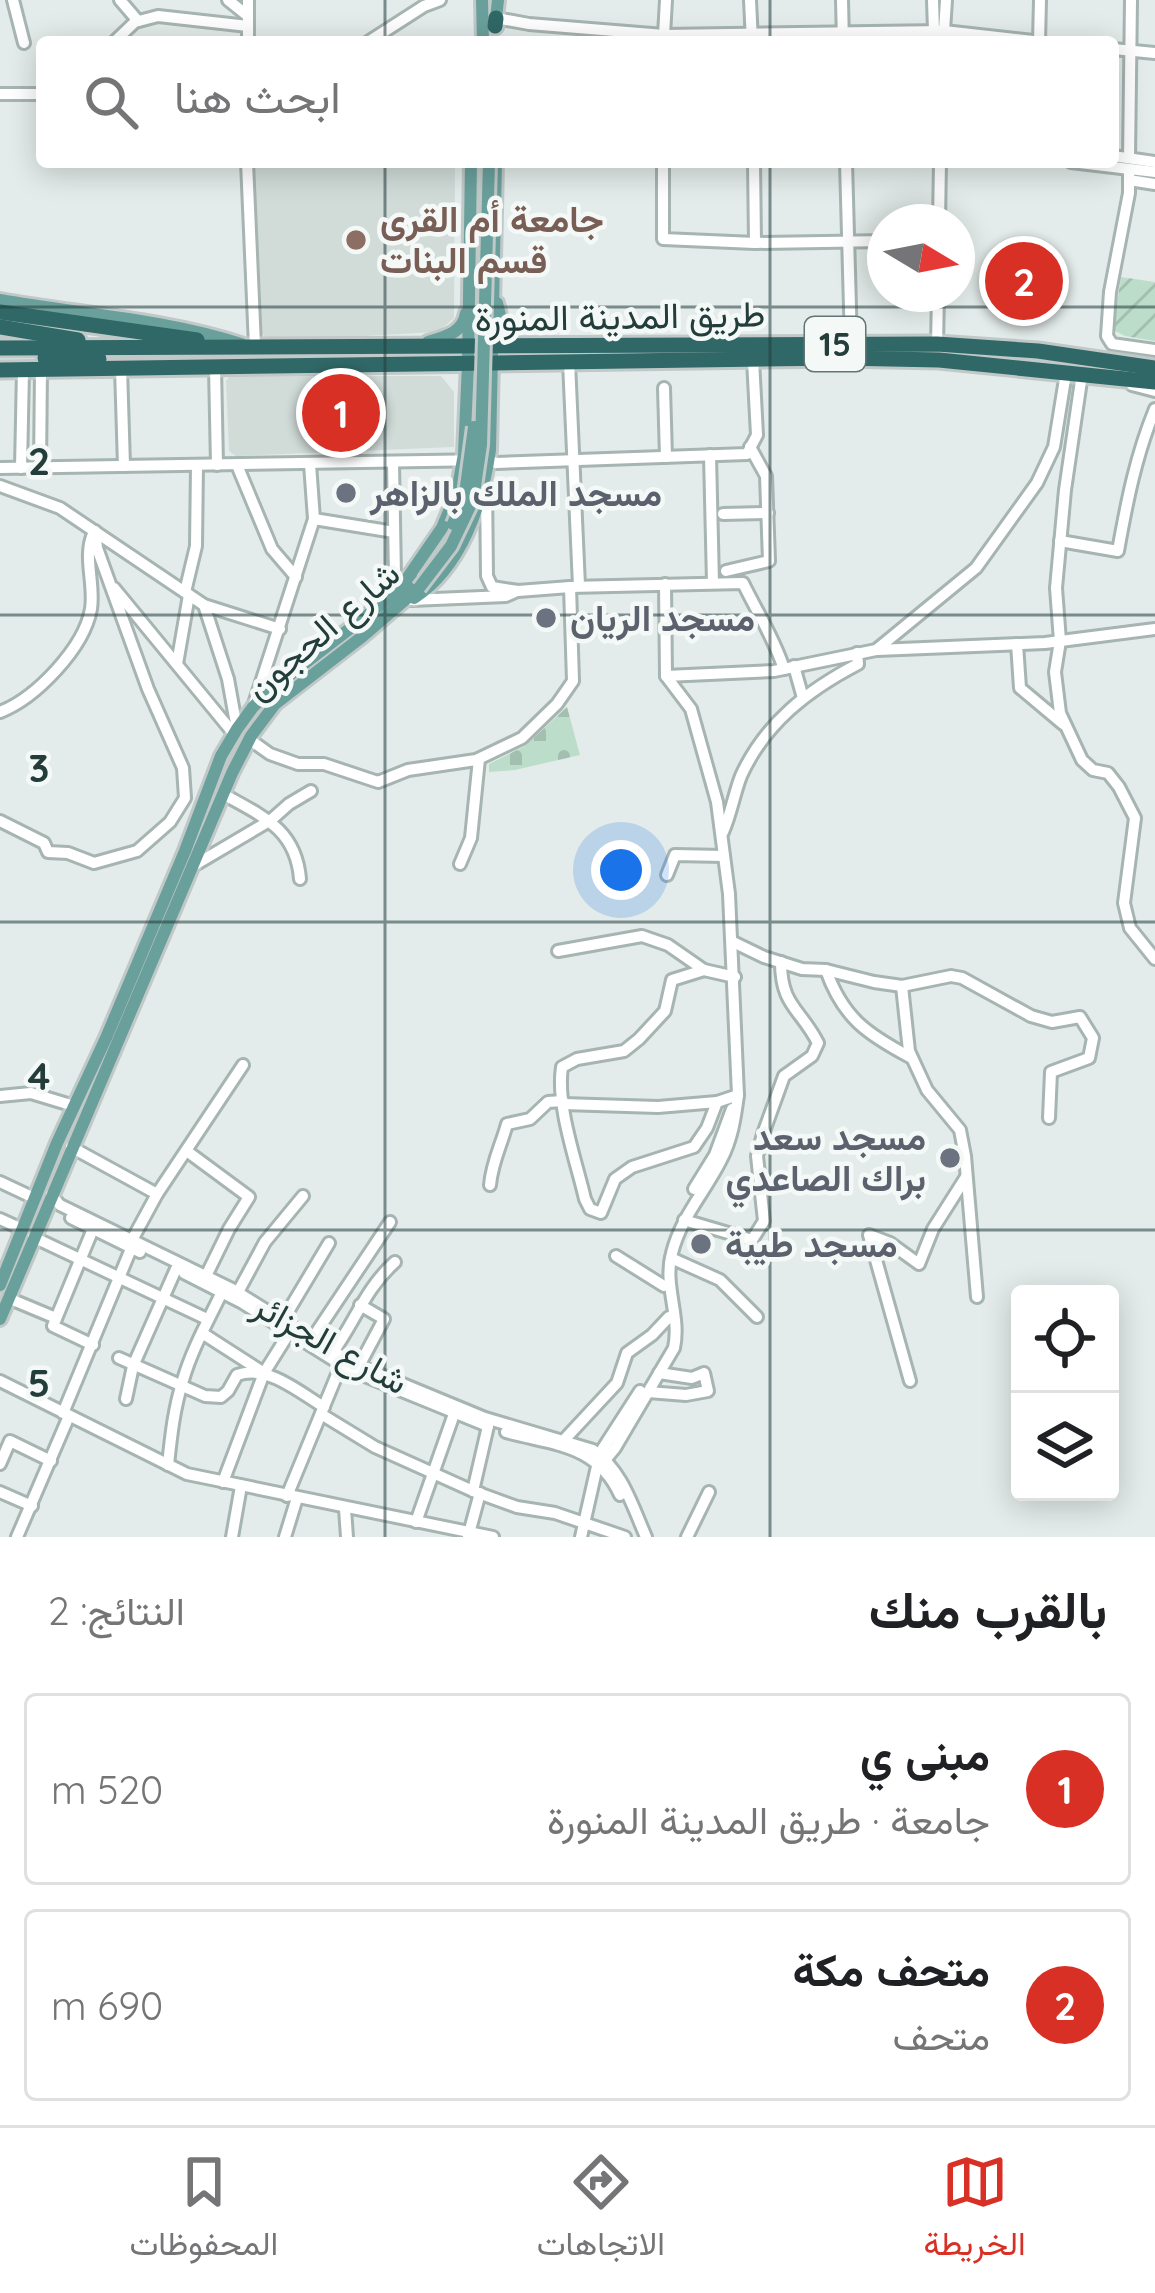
<!DOCTYPE html>
<html lang="ar">
<head>
<meta charset="utf-8">
<style>
	:root { --surface:#fff; --page:#f2f2f2; --text:#202124; --muted:#757577; --line:#e0e0e0; --accent:#d93025 }
	body { margin:0; font-family:Quicksand,Vazirmatn,sans-serif; background:var(--page); color:var(--text); direction:rtl }
	.controls { position:absolute; right:36px; bottom:36px; display:grid; overflow:hidden; border-radius:12px; box-shadow:0 6px 30px #0003 }
	.controls button { width:108px; height:108px; display:grid; place-items:center; padding:0; border:0; border-bottom:3px solid var(--line); background:var(--surface); color:var(--text); font:60px sans-serif }
	.compass { position:absolute; left:867px; top:204px; width:108px; height:108px; border-radius:50%; background:var(--surface); box-shadow:0 6px 30px #0003; rotate:100deg }
	.you { position:absolute; left:621px; top:870px; width:42px; height:42px; margin:-30px; border:9px solid #fff; border-radius:50%; background:#1a73e8; box-shadow:0 0 0 18px #1a73e833 }
	.badge { display:grid; place-items:center; width:78px; height:78px; border-radius:50%; background:var(--accent); color:#fff; font-size:39px; font-weight:700 }
	.pin { position:absolute; translate:-50% -50%; border:6px solid #fff; box-shadow:0 3px 12px #0006 }
	.list { margin:0; padding:0; list-style:none }
	h2 { display:flex; justify-content:space-between; align-items:center; height:156px; margin:0; padding:0 48px; font-size:51px }
	h2 small { font-size:39px; font-weight:400; color:var(--muted) }
	.list li { display:grid; grid-template-columns:78px 1fr auto; gap:36px; align-items:center; box-sizing:border-box; height:192px; margin:0 24px 24px; padding:0 24px; border:3px solid var(--line); border-radius:12px }
	.list b { display:block; font-size:45px; white-space:nowrap }
	.list p { margin:0; font-size:39px; white-space:nowrap; color:var(--muted) }
	.list em { font-size:39px; font-style:normal; color:var(--muted) }
	.icon { flex:none; width:66px; height:66px; fill:none; stroke:currentColor; stroke-width:2; stroke-linecap:round; stroke-linejoin:round }
	.map { position:relative; flex:none; width:1155px; height:1537px; overflow:hidden; direction:ltr }
	.search { position:absolute; background:var(--surface); box-shadow:0 6px 30px #0003; left:36px; right:36px; top:36px; height:132px; display:flex; align-items:center; gap:30px; box-sizing:border-box; padding:0 42px; border-radius:12px; color:var(--muted); font-size:45px }
	.sheet { height:588px; background:var(--surface) }
	nav { display:flex; justify-content:space-around; align-items:center; box-sizing:border-box; height:168px; border-top:3px solid var(--line); background:var(--surface); font-size:33px; color:var(--muted) }
	nav a { display:grid; justify-items:center; gap:6px }
	nav .on { color:var(--accent) }
	.map>svg:first-child { display:block }
	.built { fill:#d1dcd9 }
	.cemetery { fill:url(#cemetery-stones) }
	.garden { fill:url(#garden-furrows) }
	.lines { fill:none; stroke-linecap:round; stroke-linejoin:round }
	.minor-casing { stroke:#a6b4b2; stroke-width:16 }
	.major-casing { stroke:#c1c9c8; stroke-width:18 }
	.highway-casing { stroke:#c1c9c8; stroke-width:21 }
	.minor { stroke:#fff; stroke-width:10 }
	.major { stroke:#6aa09c; stroke-width:12 }
	.highway { stroke:#306867; stroke-width:15 }
	.major-bridge-casing { stroke:#c1c9c8; stroke-width:18; stroke-linecap:butt }
	.major-bridge { stroke:#6aa09c; stroke-width:12 }
	.grid { fill:none; stroke:#233d3b; stroke-width:3; stroke-opacity:0.55 }
	.education-dot { fill:#8d6e63; stroke:#f4f9f7; stroke-width:4.5 }
	.worship-dot { fill:#6b7280; stroke:#f4f9f7; stroke-width:4.5 }
	.labels { text-anchor:middle; stroke-width:9; stroke-linejoin:round; paint-order:stroke }
	.shield { fill:#f4f9f7; stroke:#627573; stroke-width:3 }
	.shield-label { font-size:33px; font-weight:bold; fill:#233d3b }
	.education-label { font-size:36px; font-weight:bold; fill:#785e54; stroke:#f4f9f7; text-anchor:start }
	.street-label { font-size:36px; fill:#233d3b; stroke:#f4f9f7 }
	.worship-label { font-size:36px; font-weight:bold; fill:#5b616d; stroke:#f4f9f7; text-anchor:start }
	.grid-label { font-size:39px; text-anchor:middle; font-weight:bold; fill:#233d3b; stroke:#f4f9f7; stroke-width:9; stroke-linejoin:round; paint-order:stroke }
</style>
</head>
<body>
<div class="map">
<svg width="1155" height="1537" viewBox="0 0 1155 1537">
	<defs>
		<pattern id="cemetery-stones" width="16" height="16" patternUnits="userSpaceOnUse" patternTransform="scale(3)"><rect width="16" height="16" fill="#bdddcb"/><path d="M2 7V4a2 2 0 0 1 4 0v3zM10 15v-3a2 2 0 0 1 4 0v3z" fill="#a2bfaf"/></pattern>
		<pattern id="garden-furrows" width="10" height="10" patternUnits="userSpaceOnUse" patternTransform="scale(3)"><rect width="10" height="10" fill="#bdddcb"/><path d="M-1 1l2-2M0 10L10 0M9 11l2-2" fill="none" stroke="#a2bfaf"/></pattern>
	</defs>
	<rect width="100%" height="100%" fill="#e3ecea"/>
	<g class="built">
		<polygon points="254,162 455,162 454,318 438,332 270,341 261,333"/>
		<polygon points="230,376 441,376 454,392 454,447 236,456 229,451 226,381"/>
	</g>
	<polygon class="cemetery" points="567,707 580,755 515,770 489,772 489,764 525,746"/>
	<polygon class="garden" points="1121,277 1155,282 1155,341 1125,336 1113,330"/>
	<g class="lines">
		<defs>
			<g id="minor">
				<polyline points="13,0 24,43"/>
				<polyline points="120,0 138,21"/>
				<polyline points="228,0 248,16"/>
				<polyline points="248,0 248,42"/>
				<polyline points="666,0 664,35 944,31 1042,42"/>
				<polyline points="750,0 752,42"/>
				<polyline points="842,0 843,42"/>
				<polyline points="933,0 934,31"/>
				<polyline points="496,18 529,24 664,35 664,39"/>
				<polyline points="944,31 946,0"/>
				<polyline points="114,42 135,22 158,16 248,26"/>
				<polyline points="368,42 424,6 440,0"/>
				<polyline points="1039,42 1040,0"/>
				<polyline points="1113,49 1155,53"/>
				<polyline points="0,94 42,94"/>
				<polyline points="1113,156 1155,162"/>
				<polyline points="1129,158 1131,0"/>
				<polyline points="247,162 255,346"/>
				<polyline points="663,162 663,239 755,243 885,241"/>
				<polyline points="754,162 755,243"/>
				<polyline points="846,162 851,344"/>
				<polyline points="1071,162 1155,172"/>
				<polyline points="1129,169 1129,193 1110,292 1107,336 1112,344 1155,350"/>
				<polyline points="1129,180 1155,184"/>
				<polyline points="939,222 940,162"/>
				<polyline points="937,344 938,294"/>
				<polyline points="569,362 579,586"/>
				<polyline points="215,367 217,465"/>
				<polyline points="121,368 124,466"/>
				<polyline points="1082,374 1065,490 1056,588 1060,641 1055,672 1060,713 1082,760 1093,770 1108,773 1119,787 1135,818 1124,903 1130,928 1155,959"/>
				<polyline points="1132,385 1155,391"/>
				<polyline points="664,388 666,457"/>
				<polyline points="710,455 713,583"/>
				<polyline points="393,462 395,577"/>
				<polyline points="310,464 314,519 394,532"/>
				<polyline points="237,465 272,549 296,577"/>
				<polyline points="0,468 488,460 496,463 747,454 757,435 753,360"/>
				<polyline points="21,468 23,370"/>
				<polyline points="40,468 41,369"/>
				<path d="M486,484L487,576L492,587L518,591L570,587L743,583C757,612 774,638 784,669"/>
				<polyline points="0,486 60,508 204,605 280,629"/>
				<polyline points="723,514 768,513"/>
				<path d="M1060,541L1118,551C1127,501 1136,455 1155,409"/>
				<polyline points="726,571 769,561 766,476 750,447"/>
				<polyline points="114,588 234,734"/>
				<polyline points="185,592 196,546 197,465"/>
				<polyline points="411,600 506,596 515,592"/>
				<polyline points="204,605 228,679 237,729"/>
				<polyline points="1017,644 1020,688 1063,724"/>
				<polyline points="877,650 1045,643 1155,629"/>
				<polyline points="177,664 189,595"/>
				<polyline points="794,666 803,698"/>
				<polyline points="666,676 774,671 876,650 976,568 1037,483 1054,447 1066,373"/>
				<polyline points="254,704 314,519"/>
				<path d="M0,712C36,698 84,648 91,609C95,584 83,557 93,534"/>
				<polyline points="249,739 270,754 298,764 324,764 378,782 408,770 476,760 522,738 557,704 573,681 570,587"/>
				<path d="M223,794C262,816 296,829 300,879"/>
				<polyline points="0,821 44,843 48,852 68,853 94,863 137,851 170,822 185,798 183,768 148,689 97,548 95,531"/>
				<path d="M723,832C731,814 734,794 741,776C765,723 808,690 858,664L857,653"/>
				<polyline points="460,864 471,838 479,759"/>
				<polyline points="193,866 271,820 289,804 311,791"/>
				<polyline points="667,875 675,855 724,856"/>
				<polyline points="733,942 764,957 802,969 826,970 874,982 902,986 951,976 962,978 1031,1016 1052,1022 1080,1017 1093,1038 1089,1058 1051,1072 1049,1118"/>
				<polyline points="558,951 642,936 668,945 704,970"/>
				<path d="M826,970C843,1018 867,1034 910,1057"/>
				<path d="M735,977L704,970L672,980L665,1011L639,1039L624,1051L577,1059L562,1067C556,1106 576,1160 585,1199L590,1209L601,1213L615,1179L632,1167L694,1147L707,1128L717,1102L738,1095"/>
				<polyline points="902,986 909,1051 927,1090 960,1130 965,1156 977,1297"/>
				<polyline points="0,1096 31,1093 74,1106"/>
				<polyline points="563,1104 658,1107 717,1102"/>
				<polyline points="71,1147 157,1194"/>
				<polyline points="188,1152 249,1197 229,1229 206,1276"/>
				<polyline points="0,1182 34,1198"/>
				<path d="M490,1185C492,1162 501,1146 507,1124L530,1119L548,1102L563,1101"/>
				<polyline points="694,1189 715,1155 732,1109"/>
				<path d="M51,1195L60,1205L232,1289L330,1350L364,1368L485,1418L593,1450C622,1470 632,1505 646,1537"/>
				<polyline points="71,1218 140,1252"/>
				<polyline points="0,1219 22,1229"/>
				<path d="M684,1220L752,1240L764,1221L757,1156L763,1134L784,1076L812,1056L818,1043C800,1008 781,1006 781,962"/>
				<polyline points="33,1237 207,1319"/>
				<polyline points="132,1240 157,1194 243,1065"/>
				<polyline points="616,1256 664,1286"/>
				<polyline points="671,1258 720,1280 757,1317"/>
				<polyline points="184,1273 241,1302 348,1369 488,1426"/>
				<polyline points="238,1292 265,1242 303,1196"/>
				<polyline points="8,1298 56,1318"/>
				<polyline points="283,1320 329,1243"/>
				<polyline points="202,1333 261,1371"/>
				<polyline points="312,1339 390,1222"/>
				<polyline points="93,1345 53,1326 93,1229"/>
				<path d="M333,1352C356,1320 365,1289 395,1262"/>
				<path d="M119,1358L205,1396L221,1397L228,1391L237,1375C267,1364 299,1392 324,1407"/>
				<polyline points="359,1366 384,1319 360,1305"/>
				<polyline points="0,1381 187,1474 493,1537"/>
				<polyline points="910,1381 869,1235 890,1243 919,1264 933,1229 966,1177"/>
				<polyline points="648,1392 686,1395 708,1391 704,1373 692,1378 659,1373"/>
				<polyline points="126,1399 133,1366 176,1269"/>
				<polyline points="63,1413 133,1244"/>
				<polyline points="321,1414 375,1447 473,1491 517,1507 555,1513 625,1537"/>
				<path d="M506,1432C553,1445 597,1444 620,1495"/>
				<polyline points="564,1440 617,1383 627,1353 652,1335 669,1317"/>
				<polyline points="598,1456 640,1391"/>
				<polyline points="0,1464 10,1441 51,1461"/>
				<path d="M168,1465C171,1436 174,1408 183,1380C192,1349 208,1321 222,1292"/>
				<path d="M601,1465L615,1448L674,1348C681,1316 663,1285 672,1253C681,1217 705,1192 721,1160C732,1139 735,1118 738,1095L729,894L717,802L691,709L666,676L665,584"/>
				<polyline points="223,1482 264,1373 289,1333"/>
				<polyline points="473,1491 488,1426"/>
				<polyline points="0,1492 32,1506"/>
				<polyline points="287,1496 341,1365"/>
				<polyline points="345,1509 347,1537"/>
				<polyline points="416,1522 454,1414"/>
				<polyline points="17,1537 69,1416"/>
				<polyline points="232,1537 241,1486"/>
				<polyline points="285,1537 297,1498"/>
				<polyline points="468,1537 480,1493"/>
				<polyline points="581,1537 598,1462"/>
				<polyline points="687,1537 709,1492"/>
			</g>
			<g id="major">
				<polyline points="482,0 483,42"/>
				<polyline points="496,18 498,0"/>
				<path d="M0,300C80,314 163,319 241,344"/>
				<polyline points="497,303 504,332 513,346"/>
				<path d="M428,342C445,337 463,333 466,313"/>
				<polyline points="404,583 442,528 457,492 464,454 468,364 471,162"/>
				<path d="M414,598C462,567 482,504 490,450L496,162"/>
				<polyline points="0,1285 57,1143 106,1038 185,851 221,756 237,729 253,707 274,687 413,580"/>
				<polyline points="0,1319 232,773 251,736 275,704 363,636 419,588"/>
			</g>
			<g id="highway">
				<polyline points="495,26 496,18"/>
				<polyline points="0,312 197,340"/>
				<polyline points="0,327 78,340"/>
				<polyline points="0,348 937,344 1038,351 1155,368"/>
				<polyline points="45,358 99,359"/>
				<polyline points="0,370 840,358 939,360 1155,382"/>
			</g>
		</defs>
		<use href="#minor" class="minor-casing"/>
		<use href="#major" class="major-casing"/>
		<use href="#highway" class="highway-casing"/>
		<use href="#minor" class="minor"/>
		<use href="#major" class="major"/>
		<use href="#highway" class="highway"/>
		<defs>
			<g id="major-bridge">
				<polyline points="453,524 465,494 474,427"/>
				<polyline points="419,588 451,546 473,500 481,445 489,162"/>
			</g>
		</defs>
		<use href="#major-bridge" class="major-bridge-casing"/>
		<use href="#major-bridge" class="major-bridge"/>
	</g>
	<path class="grid" d="M385,0V42M770,0V42M385,162V1537M770,162V1537M0,307H1155M0,615H1155M0,922H1155M0,1230H1155"/>
	<circle class="education-dot" cx="356" cy="240" r="12"/>
	<g class="worship-dot">
		<circle cx="346" cy="493" r="12"/>
		<circle cx="546" cy="618" r="12"/>
		<circle cx="950" cy="1158" r="12"/>
		<circle cx="701" cy="1244" r="12"/>
	</g>
	<g class="labels">
		<rect class="shield" x="805" y="317" width="60" height="54" rx="9"/>
		<g class="shield-label">
			<text x="835" y="356">15</text>
		</g>
		<g class="education-label">
			<text x="380" y="232">جامعة أم القرى<tspan x="380" dy="41">قسم البنات</tspan></text>
		</g>
		<g class="street-label">
			<text transform="translate(620 316) rotate(-1)" y="13">طريق المدينة المنورة</text>
			<text transform="translate(322 630) rotate(-41)" y="13">شارع الحجون</text>
			<text transform="translate(331 1343) rotate(29)" y="13">شارع الجزائر</text>
		</g>
		<g class="worship-label">
			<text x="370" y="506">مسجد الملك بالزاهر</text>
			<text x="570" y="631">مسجد الريان</text>
			<text x="926" y="1150" text-anchor="end">مسجد سعد<tspan x="926" dy="41">براك الصاعدي</tspan></text>
			<text x="725" y="1257">مسجد طيبة</text>
		</g>
	</g>
	<g class="grid-label">
		<text x="39" y="475">2</text>
		<text x="39" y="782">3</text>
		<text x="39" y="1090">4</text>
		<text x="39" y="1397">5</text>
	</g>
</svg>
<div class="controls">
<button><svg class="icon" aria-label="locate" viewBox="0 0 24 24"><circle cx="12" cy="12" r="6"/><path d="M12 2v4M12 18v4M2 12h4M18 12h4"/></svg></button>
<button><svg class="icon" aria-label="layers" viewBox="0 0 24 24"><path d="M12 4l9 5-9 5-9-5zM3 14l9 5 9-5"/></svg></button>
</div>
<svg class="compass" viewBox="-18 -18 36 36"><path d="M0-13l5 13h-10z" fill="#e53935"/><path d="M0 13l5-13h-10z" fill="#757577"/></svg>
<div class="you"></div>
<div class="pin badge" style="left:341px;top:413px">1</div>
<div class="pin badge" style="left:1024px;top:281px">2</div>
<div class="search"><svg class="icon" aria-label="search" viewBox="0 0 24 24"><circle cx="10" cy="10" r="6"/><path d="M15 15l6 6"/></svg>ابحث هنا</div>
</div>
<section class="sheet">
<h2>بالقرب منك<small>النتائج: 2</small></h2>
<ul class="list">
<li><span class="badge">1</span><div><b>مبنى ي</b><p>جامعة · طريق المدينة المنورة</p></div><em>520 m</em></li>
<li><span class="badge">2</span><div><b>متحف مكة</b><p>متحف</p></div><em>690 m</em></li>
</ul>
</section>
<nav>
<a class="on"><svg class="icon" aria-label="map" viewBox="0 0 24 24"><path d="M3 6l6-2 6 2 6-2v14l-6 2-6-2-6 2zM9 4v14M15 6v14"/></svg>الخريطة</a>
<a><svg class="icon" aria-label="directions" viewBox="0 0 24 24"><path d="M12 3l9 9-9 9-9-9zM9 14v-3h6M13 9l2 2-2 2"/></svg>الاتجاهات</a>
<a><svg class="icon" aria-label="saved" viewBox="0 0 24 24"><path d="M7 4h10v16l-5-4-5 4z"/></svg>المحفوظات</a>
</nav>
</body>
</html>
